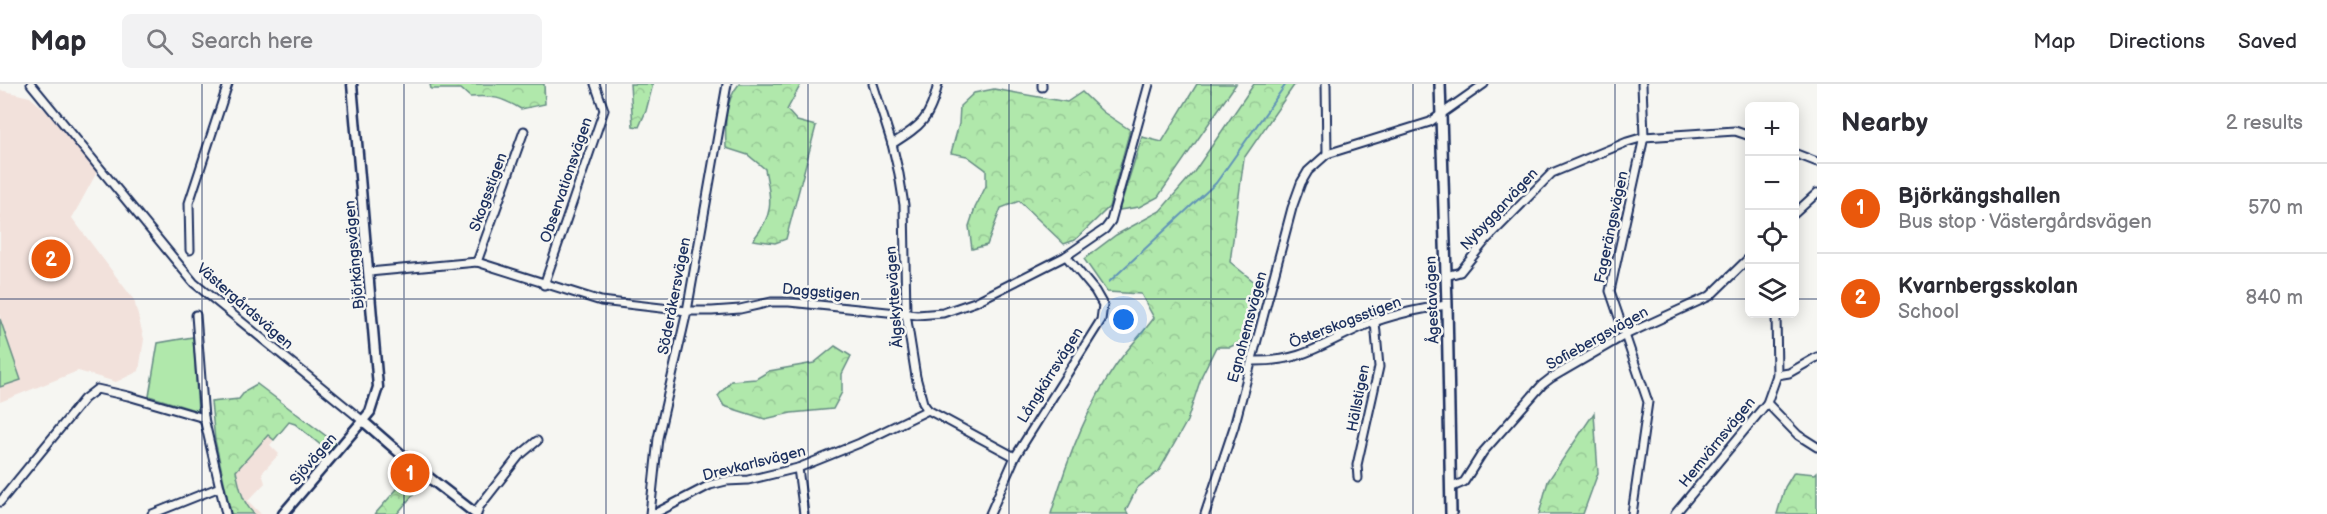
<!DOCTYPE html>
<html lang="en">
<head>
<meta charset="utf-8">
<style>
	:root { --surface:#fff; --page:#f2f2f3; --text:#2b2b33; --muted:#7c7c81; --line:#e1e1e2; --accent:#ea580c }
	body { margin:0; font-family:"Balsamiq Sans",sans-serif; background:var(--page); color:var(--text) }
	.controls { position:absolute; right:18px; top:18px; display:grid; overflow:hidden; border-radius:9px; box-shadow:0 3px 15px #0003 }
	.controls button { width:54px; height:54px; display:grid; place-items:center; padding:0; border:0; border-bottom:2px solid var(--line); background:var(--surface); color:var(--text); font:30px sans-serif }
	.you { position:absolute; left:1124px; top:236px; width:21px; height:21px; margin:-15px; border:4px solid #fff; border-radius:50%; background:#1a73e8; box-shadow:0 0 0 9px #1a73e833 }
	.badge { display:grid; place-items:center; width:39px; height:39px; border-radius:50%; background:var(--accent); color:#fff; font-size:20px; font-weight:700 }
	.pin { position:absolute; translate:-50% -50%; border:3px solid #fff; box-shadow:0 2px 6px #0006 }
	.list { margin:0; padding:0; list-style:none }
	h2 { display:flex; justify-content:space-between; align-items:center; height:78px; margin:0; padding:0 24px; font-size:26px }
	h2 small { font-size:20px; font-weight:400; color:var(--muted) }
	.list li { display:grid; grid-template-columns:39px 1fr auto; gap:18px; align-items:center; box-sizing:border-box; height:90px; padding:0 24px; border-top:2px solid var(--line) }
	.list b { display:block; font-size:22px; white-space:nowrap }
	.list p { margin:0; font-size:20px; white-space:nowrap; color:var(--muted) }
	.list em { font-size:20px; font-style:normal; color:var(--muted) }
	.icon { flex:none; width:33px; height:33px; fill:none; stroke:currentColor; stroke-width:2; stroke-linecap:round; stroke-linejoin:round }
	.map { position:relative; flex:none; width:1817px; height:430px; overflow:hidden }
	header { display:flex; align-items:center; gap:36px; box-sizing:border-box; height:84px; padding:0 30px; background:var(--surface); border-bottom:2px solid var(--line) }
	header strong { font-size:28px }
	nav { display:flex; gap:33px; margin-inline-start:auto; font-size:21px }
	.search { width:420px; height:54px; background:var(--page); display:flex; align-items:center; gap:15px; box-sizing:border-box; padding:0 21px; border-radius:9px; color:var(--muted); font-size:22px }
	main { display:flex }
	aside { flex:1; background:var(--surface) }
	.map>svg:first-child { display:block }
	.built { fill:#f2e1db }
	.forest { fill:url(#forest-crowns); stroke:#668c84; stroke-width:1.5 }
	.green { fill:#b0e8ab; stroke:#668c84; stroke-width:1.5 }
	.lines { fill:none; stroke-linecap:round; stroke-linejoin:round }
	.stream { stroke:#6194b6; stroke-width:2 }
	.minor-casing { stroke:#1b2f5e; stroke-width:11 }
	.tertiary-casing { stroke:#1b2f5e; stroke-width:13 }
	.secondary-casing { stroke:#1b2f5e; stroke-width:14 }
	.minor { stroke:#f6f6f2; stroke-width:7 }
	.tertiary { stroke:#f6f6f2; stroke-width:8 }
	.secondary { stroke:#f6f6f2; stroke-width:9 }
	.grid { fill:none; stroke:#1b2f5e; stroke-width:1.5; stroke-opacity:0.55 }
	.labels { text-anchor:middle; stroke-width:5; stroke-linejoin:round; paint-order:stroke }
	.street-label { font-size:15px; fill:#1b2f5e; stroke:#f6f6f2 }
</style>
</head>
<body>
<header>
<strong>Map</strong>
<div class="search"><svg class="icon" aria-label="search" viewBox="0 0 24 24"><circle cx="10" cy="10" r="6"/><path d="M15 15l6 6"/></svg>Search here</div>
<nav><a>Map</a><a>Directions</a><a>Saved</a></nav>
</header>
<main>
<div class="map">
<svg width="1817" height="430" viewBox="0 0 1817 430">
	<defs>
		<pattern id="forest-crowns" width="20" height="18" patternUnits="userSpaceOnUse" patternTransform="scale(1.5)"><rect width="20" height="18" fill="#b0e8ab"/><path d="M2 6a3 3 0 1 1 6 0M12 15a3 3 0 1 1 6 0" fill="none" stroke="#97c796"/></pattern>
	</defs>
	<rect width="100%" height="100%" fill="#f6f6f2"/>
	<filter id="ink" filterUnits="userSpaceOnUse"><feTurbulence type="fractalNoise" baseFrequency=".0167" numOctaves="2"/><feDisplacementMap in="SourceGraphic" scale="12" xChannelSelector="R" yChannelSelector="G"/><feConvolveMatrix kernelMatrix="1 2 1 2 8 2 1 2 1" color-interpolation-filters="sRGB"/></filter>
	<g filter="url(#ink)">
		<g class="built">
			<polygon points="0,6 30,13 45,26 97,88 72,134 134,216 144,255 139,287 116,298 78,287 0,318"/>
			<polygon points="289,338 270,361 279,370 262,389 265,399 248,417 261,430 233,430 238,353"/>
		</g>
		<g class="forest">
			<path d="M430,0H544L545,20L521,25C502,14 493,11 470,13L461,5H431Z"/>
			<polygon points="630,0 653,0 646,27 639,43 633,42"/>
			<path d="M739,0H801L787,26L797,37L816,42L786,155L775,159L753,156C775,129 771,117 765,85L748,71L726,64C725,42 724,18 739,0Z"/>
			<polygon points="1197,0 1236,0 1158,113 1139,123 1119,126 1142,53 1162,58"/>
			<path d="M1254,0H1295L1244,74L1230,178L1257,200L1245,256L1230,263H1216L1202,291L1187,337L1159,387L1137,404L1126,426L1128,430H1051C1065,382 1087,323 1116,281C1128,264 1142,250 1154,234L1141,210L1107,208L1084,175L1116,151L1160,127L1194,88Z"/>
			<polygon points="994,5 1067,18 1082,8 1103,28 1130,46 1109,123 1075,156 1064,160 1019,117 1001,124 987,161 972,165 969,142 975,124 986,102 986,86 967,72 951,69 959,40 960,22 974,9"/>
			<polygon points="835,262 851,272 842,290 842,308 833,325 791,329 765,335 724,322 718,312 731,297 756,295 769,287 814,279"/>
			<path d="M257,300L338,361L328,367L295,340L289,338L274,356L268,351L236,387C240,404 242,418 254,430H231L215,356L211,318L239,315L246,306Z"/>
			<polygon points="1594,329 1598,389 1583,430 1539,430 1548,397"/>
			<polygon points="1794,388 1815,390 1817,388 1817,430 1777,430 1785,403"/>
			<polygon points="404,397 416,407 397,430 375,430"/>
		</g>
		<g class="green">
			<polygon points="0,235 21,296 0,303"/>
			<polygon points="193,253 198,327 149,312 158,259"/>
		</g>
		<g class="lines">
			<polyline class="stream" points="1109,198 1216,99 1286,0"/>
			<defs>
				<g id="minor">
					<polyline points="31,0 194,199 363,337"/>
					<polyline points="873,0 892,60 899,90 904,121 906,230 916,293 923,319 928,326 1015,373"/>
					<polyline points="1326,0 1327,70"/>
					<polyline points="1042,3 1042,0"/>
					<path d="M892,60C922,41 930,35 938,0"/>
					<polyline points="1794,69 1817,78"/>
					<polyline points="1794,130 1817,109"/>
					<polyline points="190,166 189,119 228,0"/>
					<polyline points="477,178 524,47"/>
					<polyline points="369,188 477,178 601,217 687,227 712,227 740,225 771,218 789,218 917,231 943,229 975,218 1066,172 1105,145 1111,137 1149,0"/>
					<polyline points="1446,192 1460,188 1486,156 1552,89 1627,58 1644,53 1735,47 1750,52"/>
					<polyline points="544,201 604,26 595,0"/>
					<polyline points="196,231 204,334 226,430"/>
					<path d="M1252,277C1304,278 1321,260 1366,241C1393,230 1419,225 1447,221"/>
					<polyline points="1777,291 1789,289 1817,273"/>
					<polyline points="1767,319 1798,351 1817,363"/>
					<polyline points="798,384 804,430"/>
					<polyline points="1358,394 1357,381 1379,283 1375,238"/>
					<polyline points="1450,404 1464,398 1483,368 1542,301 1551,294 1625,251 1710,212 1750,173"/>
					<polyline points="0,418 84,315 97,305 128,312 204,334"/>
					<polyline points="152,430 220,403"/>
					<polyline points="477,430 479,423 519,372 537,357"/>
					<polyline points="650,430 658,354 687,227 727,0"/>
					<polyline points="654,430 710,401 726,397 748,396 798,384 860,359 928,326"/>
					<polyline points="990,430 1015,373 1101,236 1103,221 1095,207 1066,172"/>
					<polyline points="1205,430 1234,343 1292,124 1301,99 1308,87 1327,70 1430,38 1484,0"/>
					<polyline points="1632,430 1648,318 1610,207 1644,53 1642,0"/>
					<polyline points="1675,430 1767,319 1777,291 1776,230"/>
				</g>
				<g id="tertiary">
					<polyline points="363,337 418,385 476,430"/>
					<polyline points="283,430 370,328 378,303 352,0"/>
				</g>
				<polyline id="secondary" points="1440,0 1447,221 1451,430"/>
			</defs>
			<use href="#minor" class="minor-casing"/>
			<use href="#tertiary" class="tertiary-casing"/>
			<use href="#secondary" class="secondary-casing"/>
			<use href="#minor" class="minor"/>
			<use href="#tertiary" class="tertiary"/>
			<use href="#secondary" class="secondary"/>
		</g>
	</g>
	<path class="grid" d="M202,0V430M404,0V430M606,0V430M808,0V430M1009,0V430M1211,0V430M1413,0V430M1615,0V430M0,215H1750M1794,215H1817"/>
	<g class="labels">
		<g class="street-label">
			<text transform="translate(566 96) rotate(-71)" y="5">Observationsvägen</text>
			<text transform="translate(488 108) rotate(-70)" y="5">Skogsstigen</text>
			<text transform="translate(1499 125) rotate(-47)" y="5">Nybyggarvägen</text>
			<text transform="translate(1611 143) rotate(-78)" y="5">Fagerängsvägen</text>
			<text transform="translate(354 171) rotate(-95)" y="5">Björkängsvägen</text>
			<text transform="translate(821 208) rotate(5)" y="5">Daggstigen</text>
			<text transform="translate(674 212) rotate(-79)" y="5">Söderåkersvägen</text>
			<text transform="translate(894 213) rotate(-94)" y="5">Älgskyttevägen</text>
			<text transform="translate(1432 216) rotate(-92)" y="5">Ågestavägen</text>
			<text transform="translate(245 222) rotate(41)" y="5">Västergårdsvägen</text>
			<text transform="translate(1345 238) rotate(-21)" y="5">Österskogsstigen</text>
			<text transform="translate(1247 243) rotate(-75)" y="5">Egnahemsvägen</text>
			<text transform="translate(1597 254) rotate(-29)" y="5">Sofiebergsvägen</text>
			<text transform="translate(1050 291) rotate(-58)" y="5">Långkärrsvägen</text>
			<text transform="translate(1358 314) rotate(-79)" y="5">Hällstigen</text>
			<text transform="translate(1717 358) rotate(-51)" y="5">Hemvärnsvägen</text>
			<text transform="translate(313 375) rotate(-49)" y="5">Sjövägen</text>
			<text transform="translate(754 379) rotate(-14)" y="5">Drevkarlsvägen</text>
		</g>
	</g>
</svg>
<div class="controls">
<button>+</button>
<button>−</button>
<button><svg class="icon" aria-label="locate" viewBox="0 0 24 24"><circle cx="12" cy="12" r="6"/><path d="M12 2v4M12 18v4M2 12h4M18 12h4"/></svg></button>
<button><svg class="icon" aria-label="layers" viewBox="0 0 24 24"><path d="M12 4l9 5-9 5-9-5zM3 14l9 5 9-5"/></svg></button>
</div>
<div class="you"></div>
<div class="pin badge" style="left:410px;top:389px">1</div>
<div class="pin badge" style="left:51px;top:175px">2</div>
</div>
<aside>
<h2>Nearby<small>2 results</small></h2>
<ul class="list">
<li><span class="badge">1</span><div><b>Björkängshallen</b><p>Bus stop · Västergårdsvägen</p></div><em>570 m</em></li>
<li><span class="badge">2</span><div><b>Kvarnbergsskolan</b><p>School</p></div><em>840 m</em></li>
</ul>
</aside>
</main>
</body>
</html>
